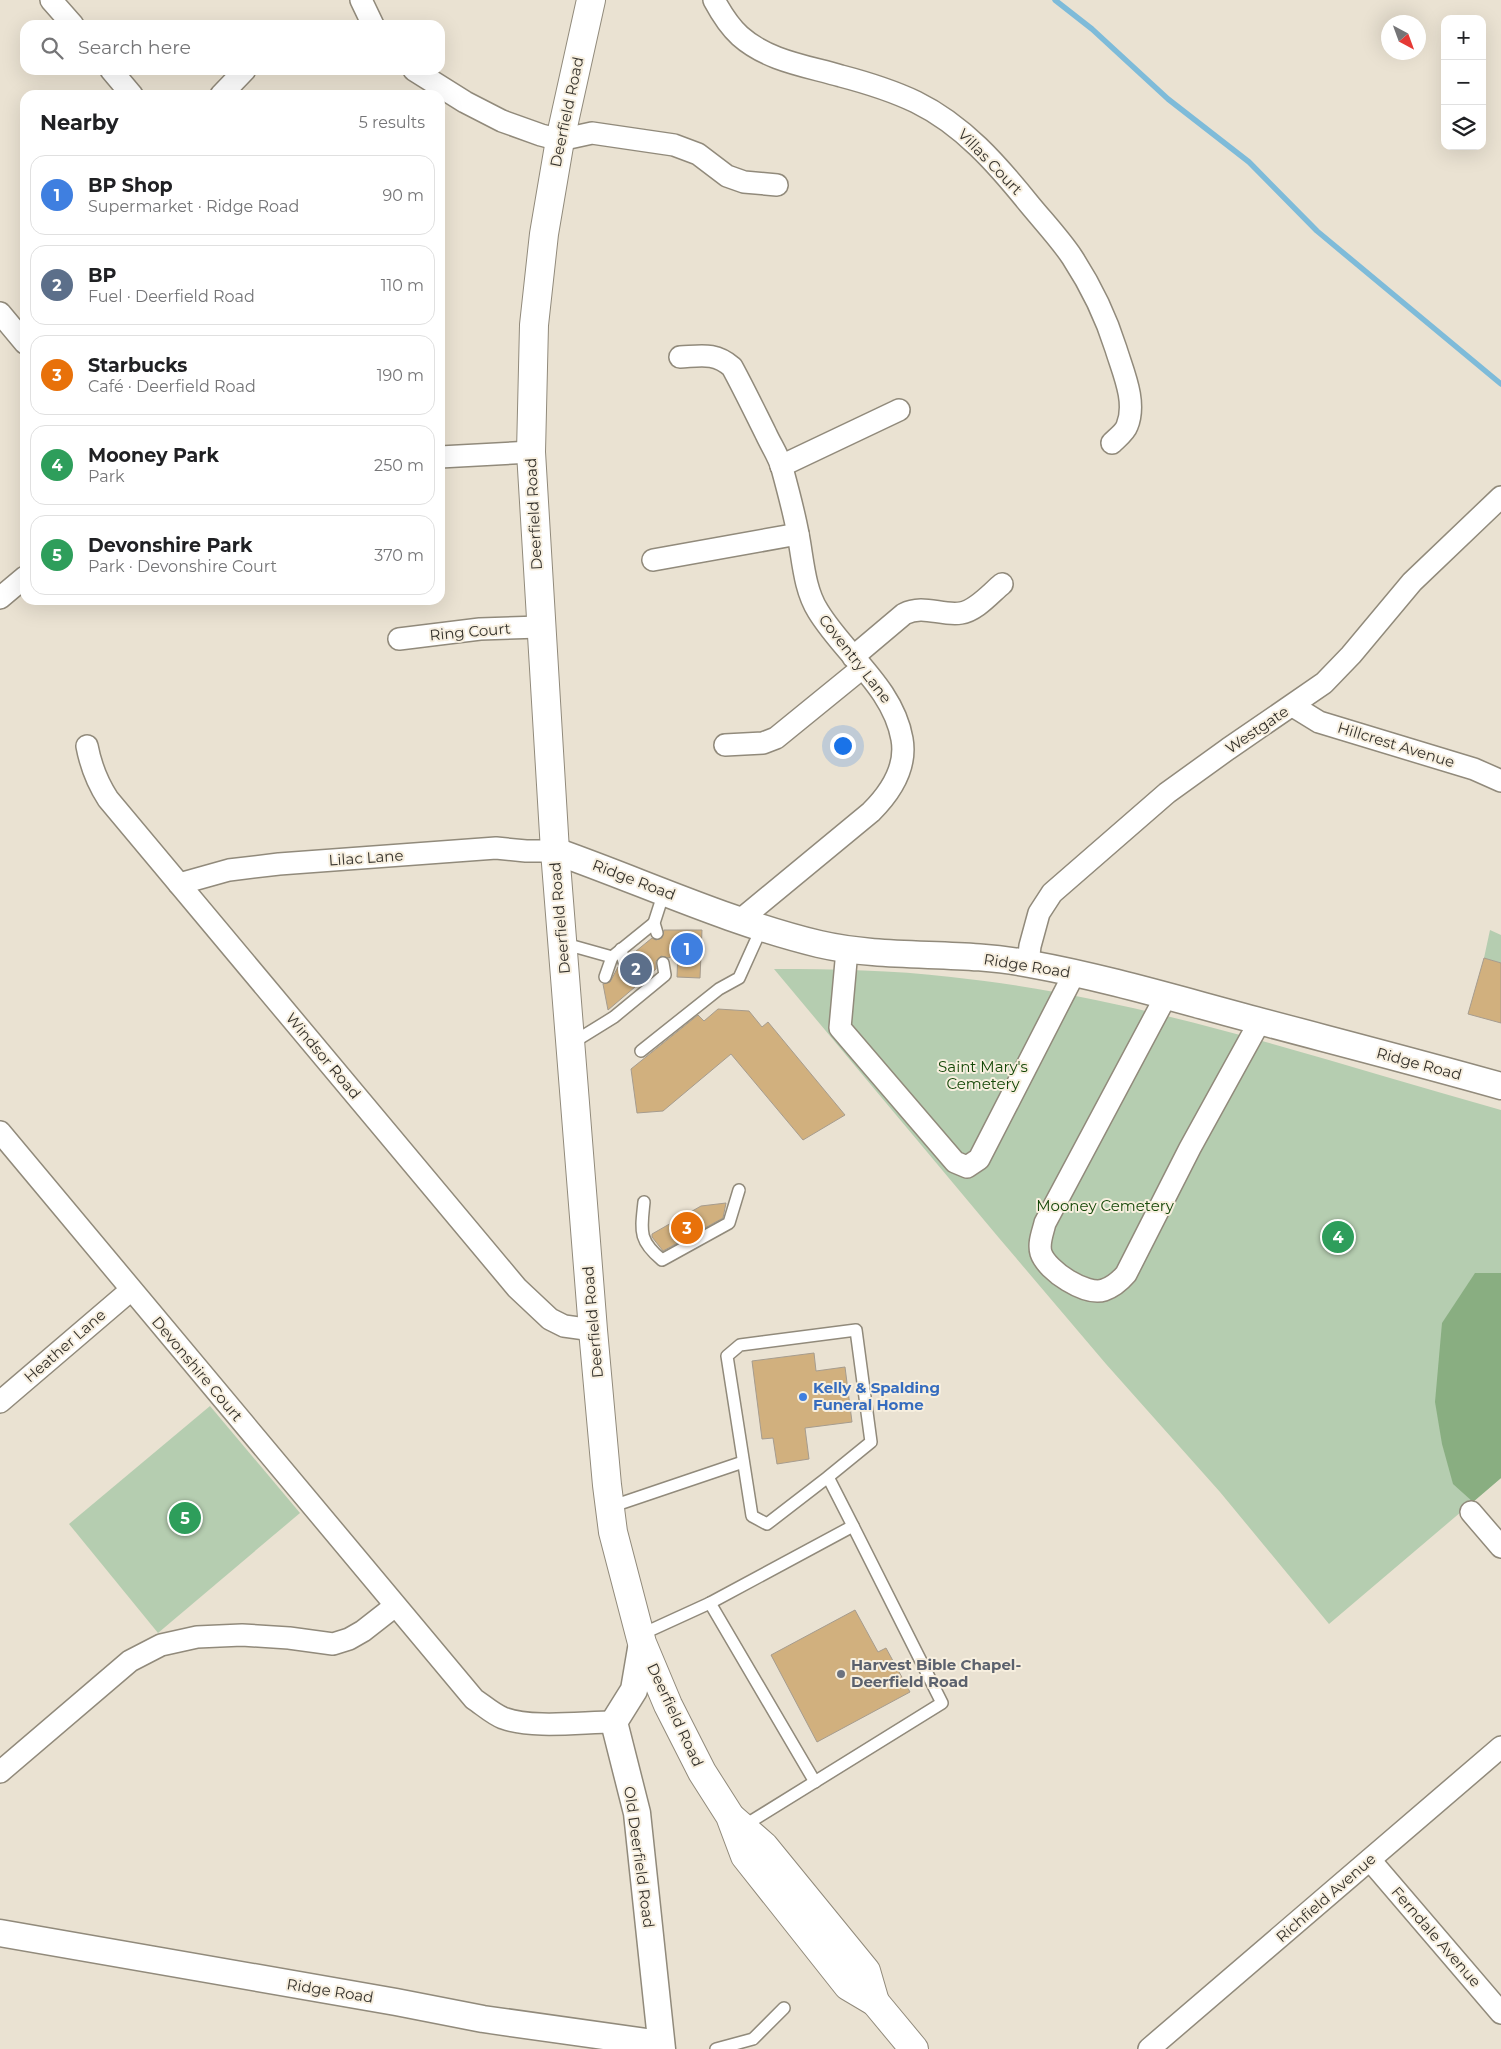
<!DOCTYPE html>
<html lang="en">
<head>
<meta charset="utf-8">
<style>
	:root { --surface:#fff; --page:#f2f2f2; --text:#202124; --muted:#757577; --line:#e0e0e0; --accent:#9d1768 }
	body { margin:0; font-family:Montserrat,sans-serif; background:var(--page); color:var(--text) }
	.controls { position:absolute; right:15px; top:15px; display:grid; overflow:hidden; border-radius:10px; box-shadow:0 5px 20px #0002 }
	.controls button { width:45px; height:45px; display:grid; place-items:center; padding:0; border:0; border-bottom:1px solid var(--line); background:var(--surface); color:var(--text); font:25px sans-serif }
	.compass { position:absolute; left:1381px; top:15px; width:45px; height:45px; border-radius:50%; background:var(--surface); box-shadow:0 5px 20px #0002; rotate:139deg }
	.you { position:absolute; left:842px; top:745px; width:18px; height:18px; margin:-12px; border:4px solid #fff; border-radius:50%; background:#1a73e8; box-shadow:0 0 0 8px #1a73e833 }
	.badge { display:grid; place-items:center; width:32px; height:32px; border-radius:50%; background:var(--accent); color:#fff; font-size:16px; font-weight:700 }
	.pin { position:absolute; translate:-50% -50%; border:2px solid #fff; box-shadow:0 1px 5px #0006 }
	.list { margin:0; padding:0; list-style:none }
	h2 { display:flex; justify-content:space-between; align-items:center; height:65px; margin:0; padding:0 20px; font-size:21px }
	h2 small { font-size:16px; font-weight:400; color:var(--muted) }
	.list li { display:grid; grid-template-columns:32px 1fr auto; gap:15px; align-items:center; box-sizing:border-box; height:80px; margin:0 10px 10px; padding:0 10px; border:1px solid var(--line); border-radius:15px }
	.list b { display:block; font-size:19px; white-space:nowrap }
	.list p { margin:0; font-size:16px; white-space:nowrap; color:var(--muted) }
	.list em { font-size:16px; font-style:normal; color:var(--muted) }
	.icon { flex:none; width:28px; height:28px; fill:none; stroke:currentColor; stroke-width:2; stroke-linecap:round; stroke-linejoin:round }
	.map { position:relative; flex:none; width:1501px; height:2049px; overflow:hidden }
	.search { position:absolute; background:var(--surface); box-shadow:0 5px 20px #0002; left:20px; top:20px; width:425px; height:55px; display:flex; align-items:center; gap:12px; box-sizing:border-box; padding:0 18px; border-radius:15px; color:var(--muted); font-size:19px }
	.panel { position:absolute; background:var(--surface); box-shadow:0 5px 20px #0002; left:20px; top:90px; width:425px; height:515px; border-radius:15px }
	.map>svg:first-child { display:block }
	.green { fill:#b5cdb0 }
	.forest { fill:#89ae81 }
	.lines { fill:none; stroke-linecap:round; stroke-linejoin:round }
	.stream { stroke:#7ebbd9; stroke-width:5.5 }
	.building { fill:#d1b07e; stroke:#a69c8e }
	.service-casing { stroke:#918a7b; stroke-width:14 }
	.minor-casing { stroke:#918a7b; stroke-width:24 }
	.tertiary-casing { stroke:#918a7b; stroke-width:29 }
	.secondary-casing { stroke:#918a7b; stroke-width:30 }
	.service { stroke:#fff; stroke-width:11 }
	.minor { stroke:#fff; stroke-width:21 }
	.tertiary { stroke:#fff; stroke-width:26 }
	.secondary { stroke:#fff; stroke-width:28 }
	.shop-dot { fill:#3f7fe0; stroke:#f7efdf; stroke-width:2 }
	.worship-dot { fill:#6b7280; stroke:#f7efdf; stroke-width:2 }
	.labels { text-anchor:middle; stroke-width:4; stroke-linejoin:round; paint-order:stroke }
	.street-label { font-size:15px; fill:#34312b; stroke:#f7efdf }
	.park-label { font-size:15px; fill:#144707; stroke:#f7efdf }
	.shop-label { font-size:15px; font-weight:bold; fill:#366cbe; stroke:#f7efdf; text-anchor:start }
	.worship-label { font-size:15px; font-weight:bold; fill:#5b616d; stroke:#f7efdf; text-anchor:start }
</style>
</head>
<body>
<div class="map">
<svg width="1501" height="2049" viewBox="0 0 1501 2049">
	<rect width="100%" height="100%" fill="#eae2d2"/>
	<g class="green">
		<polygon points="1490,930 1501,935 1501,963 1484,958"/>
		<path d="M774,969C834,969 893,970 951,977C1139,997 1320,1059 1501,1110V1478L1329,1624L1220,1492L1106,1364L999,1238Z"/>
		<polygon points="210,1406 300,1513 158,1633 69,1524"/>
	</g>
	<polygon class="forest" points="1475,1273 1501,1273 1501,1478 1473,1502 1453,1484 1442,1444 1435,1402 1442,1323"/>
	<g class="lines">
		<polyline class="stream" points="1055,0 1092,29 1168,99 1249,162 1317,231 1501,384"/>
	</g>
	<g class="building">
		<polygon points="664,930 702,930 700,978 677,977 678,951 669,958 661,956 656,961 656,969 608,1010 603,984 610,982 618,967 622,969 629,967 631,964 630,956 652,938 656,940 662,938"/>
		<polygon points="1484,958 1501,963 1501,1023 1468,1014"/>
		<polygon points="718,1009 749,1011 762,1027 768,1022 845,1115 803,1140 731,1054 663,1111 637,1113 631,1069 698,1015 704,1021"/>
		<polygon points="726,1203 723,1218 663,1251 652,1237 652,1234 701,1206"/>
		<polygon points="814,1353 816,1371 845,1367 852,1422 805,1428 809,1459 777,1464 773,1438 762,1439 752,1361"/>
		<polygon points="855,1610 878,1652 886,1648 910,1692 817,1742 771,1655"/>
	</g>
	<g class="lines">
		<defs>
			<g id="service">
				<polyline points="657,933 654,923 664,892"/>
				<polyline points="562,943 612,957 654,923"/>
				<polyline points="621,949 624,962"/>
				<polyline points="605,977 612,957"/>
				<polyline points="572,1043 614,1017 665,975 663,963"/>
				<polyline points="641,1051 719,989 739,978 762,927"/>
				<path d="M644,1202C641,1231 638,1240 662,1260L729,1223L739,1190"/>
				<polyline points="828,1477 767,1524 752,1516 727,1356 740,1345 856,1330 871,1442 828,1477 853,1526"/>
				<polyline points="610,1507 743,1462"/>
				<polyline points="710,1603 815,1782"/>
				<polyline points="640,1635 710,1603 853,1526 942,1703 742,1827"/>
				<polyline points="716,2049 753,2039 784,2008"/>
			</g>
			<g id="minor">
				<polyline points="51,0 73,25"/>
				<polyline points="361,0 373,25"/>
				<path d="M714,0C721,13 729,26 740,36C768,61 807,66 841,76C864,82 895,92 916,102C963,125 997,164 1030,205C1044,222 1060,239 1072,257C1091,286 1106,317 1116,349C1123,372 1137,402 1127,426C1125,432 1117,438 1112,443"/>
				<polyline points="111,70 132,95"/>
				<polyline points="414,70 465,102 502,121 541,135 560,140 592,133 674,145 698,154 727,176 744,182 777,185"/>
				<polyline points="221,95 245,70"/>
				<polyline points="0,313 25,343"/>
				<path d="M680,357C701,356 715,352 732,367C744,389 755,412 766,434C771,445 779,457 782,468C788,490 794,512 798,534C803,559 804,589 818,611C844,654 893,687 902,739C907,767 890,793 871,812L739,921"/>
				<polyline points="440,457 531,452"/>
				<polyline points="781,466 899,410"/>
				<polyline points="653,560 798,534"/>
				<polyline points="0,598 25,577"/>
				<polyline points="399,639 480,629 540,627"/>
				<path d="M853,657L904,614C923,604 941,616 961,613C976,611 991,593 1002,584"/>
				<polyline points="1293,706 1319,722 1474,769 1501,781"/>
				<polyline points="725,745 763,743 776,738 862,668"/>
				<path d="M87,746C91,767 97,782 108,799L517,1288L550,1319L564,1326L593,1330"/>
				<polyline points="179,884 229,870 279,864 496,848 526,851 555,851"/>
				<polyline points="847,950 840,1028 955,1162 967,1167 979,1159 1074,974"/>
				<polyline points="1028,963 1030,946 1039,913 1052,893 1167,793 1228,749 1324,683 1351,655 1412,582 1501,497"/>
				<path d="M1166,996L1045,1223C1043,1232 1038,1243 1041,1253C1047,1271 1086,1296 1104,1290C1113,1287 1120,1281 1126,1274L1190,1148L1260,1021"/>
				<path d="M0,1132L474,1699C483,1705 493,1714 503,1718C533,1729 582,1722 614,1722"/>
				<polyline points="0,1402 131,1290"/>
				<polyline points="1471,1512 1501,1547"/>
				<polyline points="0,1772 130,1661 161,1645 197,1637 242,1635 289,1638 333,1644 349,1639 363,1631 395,1606"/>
				<polyline points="1370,1860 1501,2013"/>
				<polyline points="1149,2049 1501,1747"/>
			</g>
			<g id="tertiary">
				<path d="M555,851C643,882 728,922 819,944C888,960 960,950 1030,964C1102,977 1173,998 1244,1017C1330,1040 1416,1062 1501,1086"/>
				<polyline points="642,1643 634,1690 614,1722 637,1813 662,2049"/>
				<polyline points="0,1933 396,2002 483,2019 661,2044"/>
			</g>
			<g id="secondary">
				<polyline points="591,0 560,140 544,234 534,325 531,452 555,851 593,1330 607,1485 613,1532 642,1643 668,1705 702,1772 730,1816 745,1856 848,1986 875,2002 914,2049"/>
				<polyline points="733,1819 764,1846 866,1971 875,2002"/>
			</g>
		</defs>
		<use href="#service" class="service-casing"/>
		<use href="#minor" class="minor-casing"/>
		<use href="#tertiary" class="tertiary-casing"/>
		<use href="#secondary" class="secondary-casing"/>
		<use href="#service" class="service"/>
		<use href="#minor" class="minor"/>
		<use href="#tertiary" class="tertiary"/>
		<use href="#secondary" class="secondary"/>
	</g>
	<circle class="shop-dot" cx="803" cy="1397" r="5"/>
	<circle class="worship-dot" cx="841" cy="1674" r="5"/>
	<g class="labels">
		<g class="street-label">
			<text transform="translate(567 112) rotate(-78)" y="5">Deerfield Road</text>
			<text transform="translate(990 162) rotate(46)" y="5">Villas Court</text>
			<text transform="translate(534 514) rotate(-93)" y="5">Deerfield Road</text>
			<text transform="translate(470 632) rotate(-5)" y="5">Ring Court</text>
			<text transform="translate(855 659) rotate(52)" y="5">Coventry Lane</text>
			<text transform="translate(1257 730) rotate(-34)" y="5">Westgate</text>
			<text transform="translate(1396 745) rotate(17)" y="5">Hillcrest Avenue</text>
			<text transform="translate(366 858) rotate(-4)" y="5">Lilac Lane</text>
			<text transform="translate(634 880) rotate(21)" y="5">Ridge Road</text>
			<text transform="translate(560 918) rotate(-95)" y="5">Deerfield Road</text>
			<text transform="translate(1027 966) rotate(9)" y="5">Ridge Road</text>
			<text transform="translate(323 1056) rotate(50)" y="5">Windsor Road</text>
			<text transform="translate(1419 1064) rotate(15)" y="5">Ridge Road</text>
			<text transform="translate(593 1322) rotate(-95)" y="5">Deerfield Road</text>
			<text transform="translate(65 1346) rotate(-41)" y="5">Heather Lane</text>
			<text transform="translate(197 1369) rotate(50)" y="5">Devonshire Court</text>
			<text transform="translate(675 1715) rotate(65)" y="5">Deerfield Road</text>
			<text transform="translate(639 1857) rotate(82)" y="5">Old Deerfield Road</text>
			<text transform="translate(1326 1898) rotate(-41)" y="5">Richfield Avenue</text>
			<text transform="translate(1436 1937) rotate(49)" y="5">Ferndale Avenue</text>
			<text transform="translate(330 1991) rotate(9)" y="5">Ridge Road</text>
		</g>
		<g class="park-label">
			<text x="983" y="1072">Saint Mary's<tspan x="983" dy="17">Cemetery</tspan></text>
			<text x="1105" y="1211">Mooney Cemetery</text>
		</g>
		<g class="shop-label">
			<text x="813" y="1393">Kelly &amp; Spalding<tspan x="813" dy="17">Funeral Home</tspan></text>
		</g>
		<g class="worship-label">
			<text x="851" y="1670">Harvest Bible Chapel-<tspan x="851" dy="17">Deerfield Road</tspan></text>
		</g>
	</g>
</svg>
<div class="controls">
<button>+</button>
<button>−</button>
<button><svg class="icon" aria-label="layers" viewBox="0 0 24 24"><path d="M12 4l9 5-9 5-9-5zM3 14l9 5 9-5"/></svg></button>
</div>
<svg class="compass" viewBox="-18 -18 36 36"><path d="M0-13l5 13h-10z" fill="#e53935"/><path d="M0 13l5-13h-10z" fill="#757577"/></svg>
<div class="you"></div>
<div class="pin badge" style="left:687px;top:949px;background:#3f7fe0">1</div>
<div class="pin badge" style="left:636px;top:969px;background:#5c6f8a">2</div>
<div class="pin badge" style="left:687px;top:1228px;background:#e8710a">3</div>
<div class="pin badge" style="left:1338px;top:1237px;background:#2e9e5b">4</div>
<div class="pin badge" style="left:185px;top:1518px;background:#2e9e5b">5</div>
<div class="search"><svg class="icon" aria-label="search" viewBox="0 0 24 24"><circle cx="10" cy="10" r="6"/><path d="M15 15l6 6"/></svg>Search here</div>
<section class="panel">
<h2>Nearby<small>5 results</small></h2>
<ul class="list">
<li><span class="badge" style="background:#3f7fe0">1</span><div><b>BP Shop</b><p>Supermarket · Ridge Road</p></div><em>90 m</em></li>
<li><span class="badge" style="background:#5c6f8a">2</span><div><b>BP</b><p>Fuel · Deerfield Road</p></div><em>110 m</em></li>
<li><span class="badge" style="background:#e8710a">3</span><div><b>Starbucks</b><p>Café · Deerfield Road</p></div><em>190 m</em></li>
<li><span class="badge" style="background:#2e9e5b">4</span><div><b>Mooney Park</b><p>Park</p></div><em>250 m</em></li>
<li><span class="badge" style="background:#2e9e5b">5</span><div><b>Devonshire Park</b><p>Park · Devonshire Court</p></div><em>370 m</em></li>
</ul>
</section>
</div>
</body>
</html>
